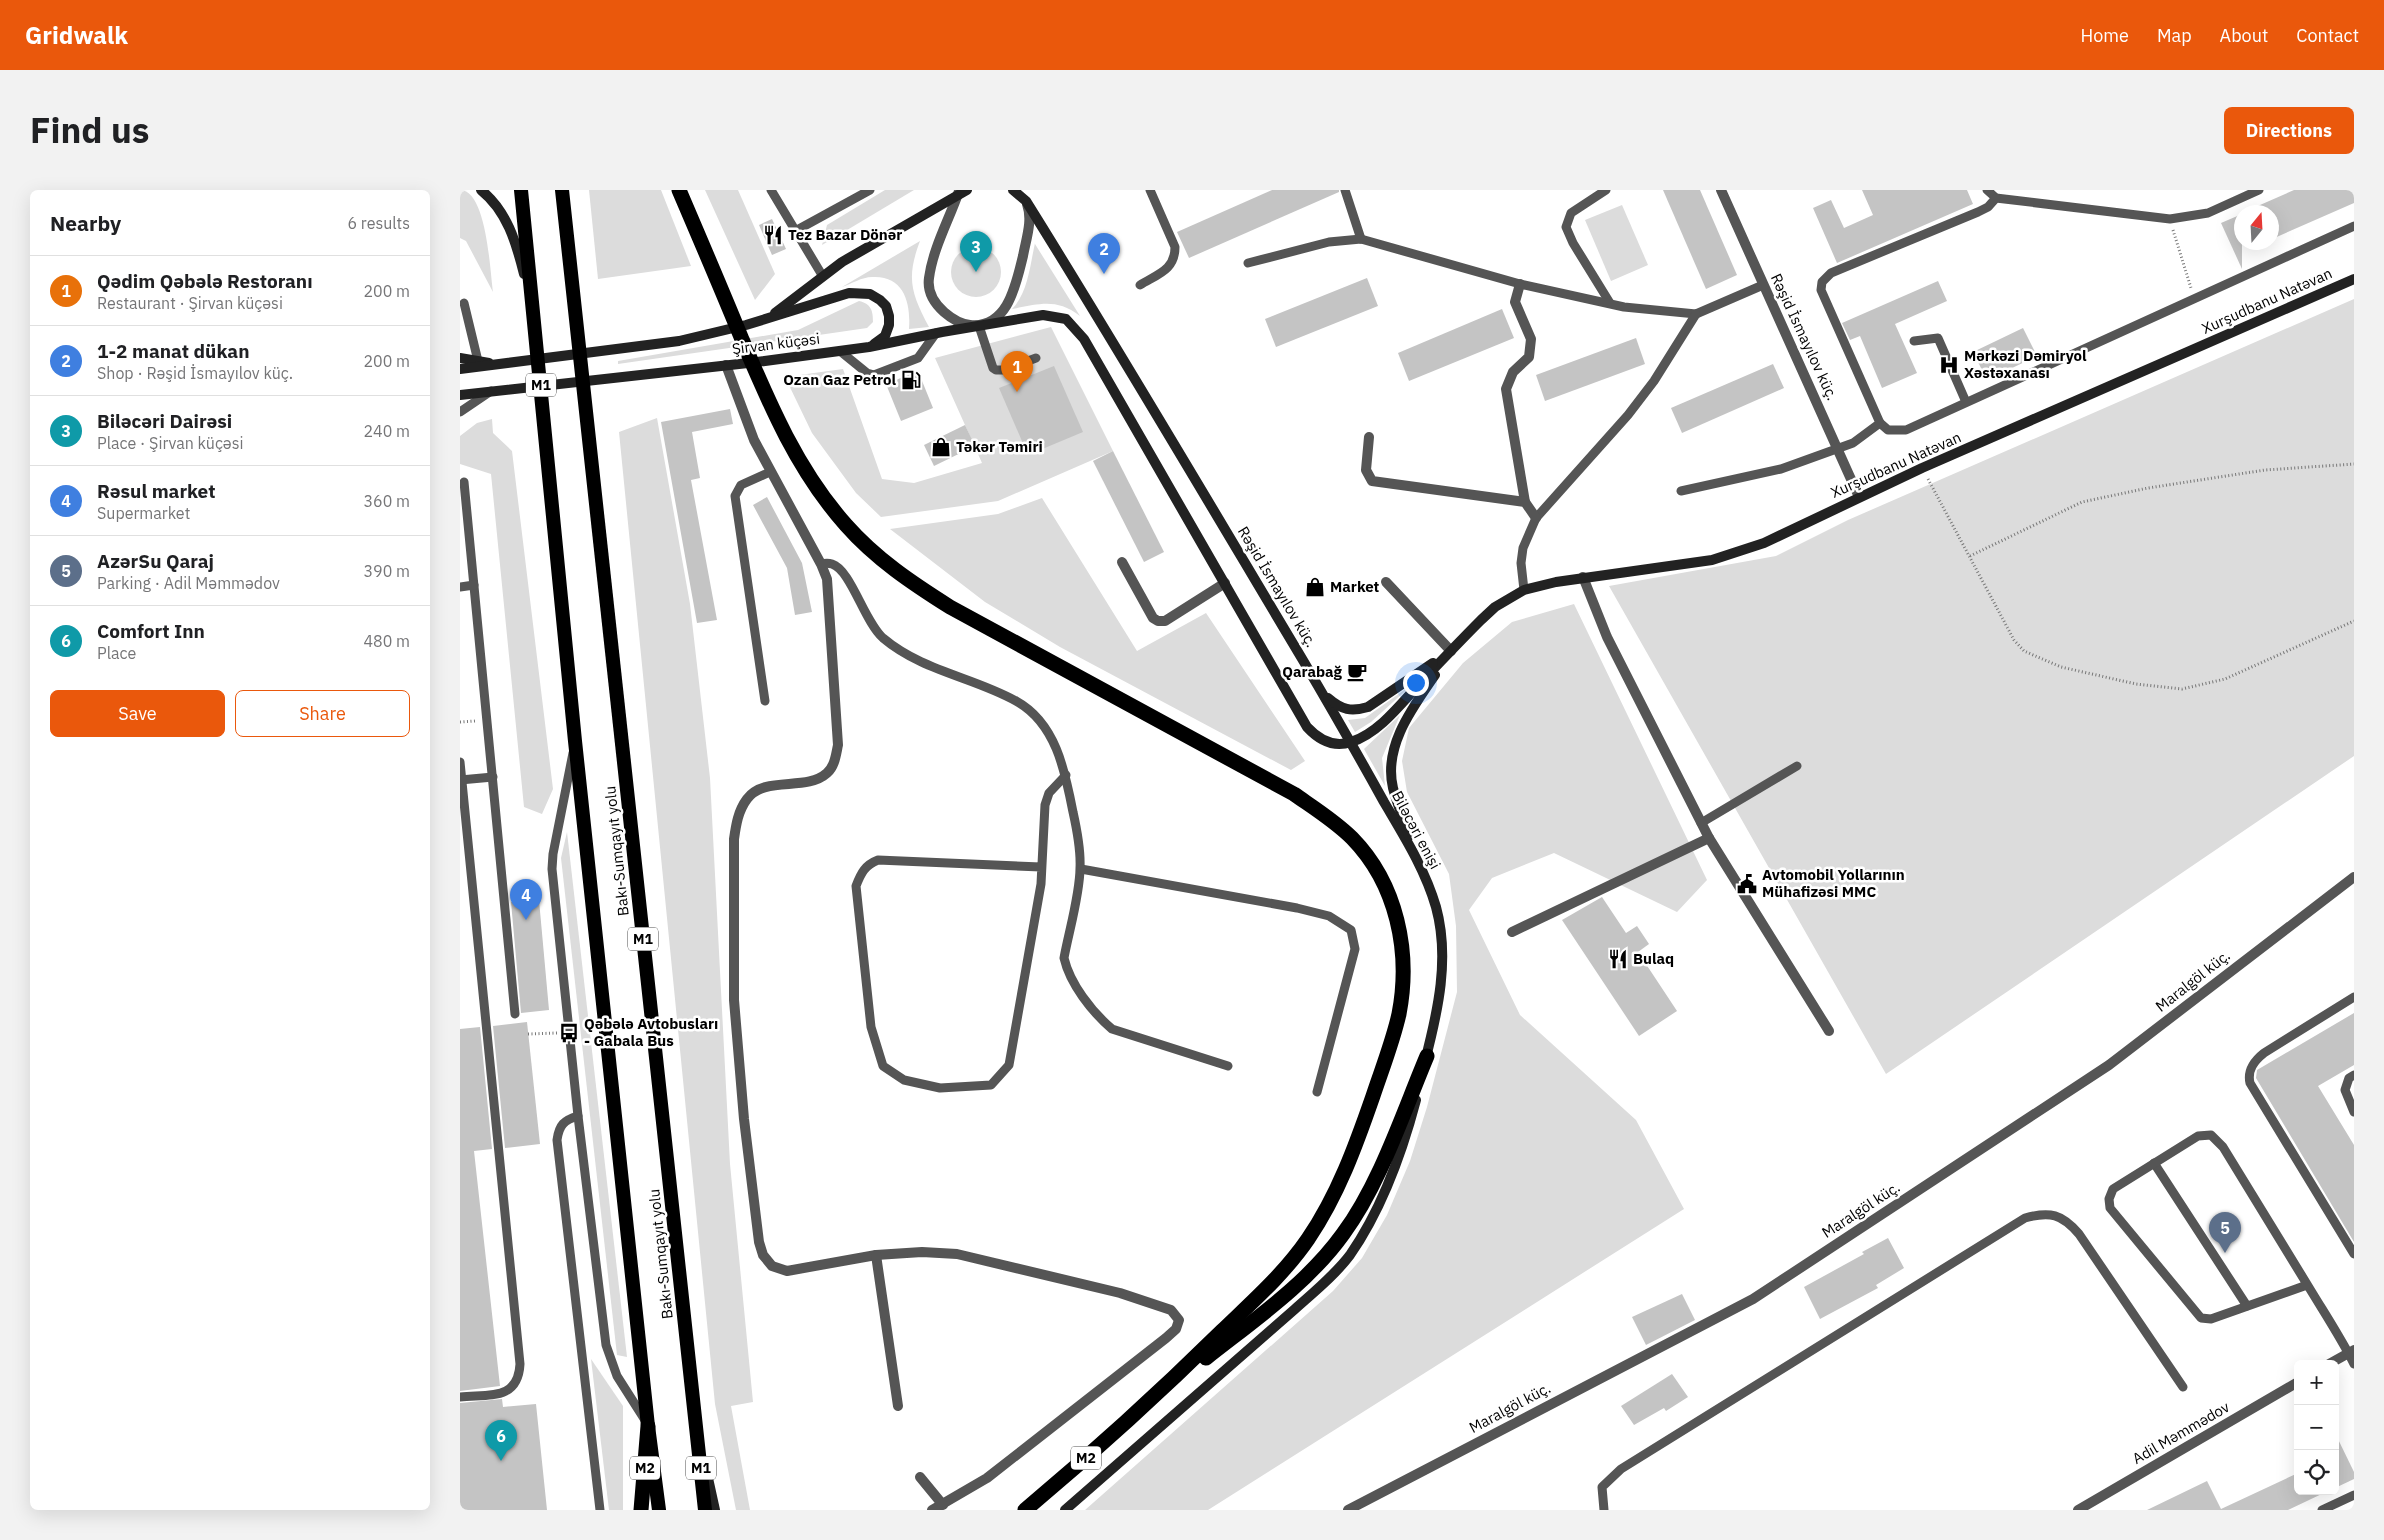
<!DOCTYPE html>
<html lang="en">
<head>
<meta charset="utf-8">
<style>
	:root { --surface:#fff; --page:#f2f2f2; --text:#202124; --muted:#757577; --line:#e0e0e0; --accent:#ea580c }
	body { margin:0; font-family:"IBM Plex Sans",sans-serif; background:var(--page); color:var(--text) }
	.controls { position:absolute; right:15px; bottom:15px; display:grid; overflow:hidden; border-radius:8px; box-shadow:0 5px 20px #0002 }
	.controls button { width:45px; height:45px; display:grid; place-items:center; padding:0; border:0; border-bottom:1px solid var(--line); background:var(--surface); color:var(--text); font:25px sans-serif }
	.compass { position:absolute; left:1774px; top:15px; width:45px; height:45px; border-radius:50%; background:var(--surface); box-shadow:0 5px 20px #0002; rotate:18deg }
	.you { position:absolute; left:955px; top:492px; width:18px; height:18px; margin:-12px; border:4px solid #fff; border-radius:50%; background:#1a73e8; box-shadow:0 0 0 8px #1a73e833 }
	.badge { display:grid; place-items:center; width:32px; height:32px; border-radius:50%; background:var(--accent); color:#fff; font-size:16px; font-weight:700 }
	.pin { position:absolute; translate:-50% -41px; filter:drop-shadow(0 1px 2px #0008) }
	.pin::after { content:''; position:absolute; top:26px; width:18px; height:15px; background:inherit; clip-path:polygon(0 0,100% 0,50% 100%) }
	.list { margin:0; padding:0; list-style:none }
	h2 { display:flex; justify-content:space-between; align-items:center; height:65px; margin:0; padding:0 20px; font-size:21px }
	h2 small { font-size:16px; font-weight:400; color:var(--muted) }
	.list li { display:grid; grid-template-columns:32px 1fr auto; gap:15px; align-items:center; box-sizing:border-box; height:70px; padding:0 20px; border-top:1px solid var(--line) }
	.list b { display:block; font-size:19px; white-space:nowrap }
	.list p { margin:0; font-size:16px; white-space:nowrap; color:var(--muted) }
	.list em { font-size:16px; font-style:normal; color:var(--muted) }
	.actions { display:flex; gap:10px; padding:15px 20px }
	.actions a { flex:1; padding:11px 0; border:1px solid var(--accent); border-radius:8px; text-align:center; font-size:18px; color:var(--accent) }
	.actions .main { background:var(--accent); color:#fff }
	.icon { flex:none; width:28px; height:28px; fill:none; stroke:currentColor; stroke-width:2; stroke-linecap:round; stroke-linejoin:round }
	.map { position:relative; flex:none; width:1894px; height:1320px; overflow:hidden; border-radius:8px }
	header { display:flex; align-items:center; gap:30px; box-sizing:border-box; height:70px; padding:0 25px; background:var(--accent); color:#fff }
	header strong { font-size:24px }
	nav { display:flex; gap:28px; margin-inline-start:auto; font-size:18px }
	.intro { display:flex; align-items:center; justify-content:space-between; box-sizing:border-box; height:120px; padding:0 30px }
	h1 { margin:0; font-size:35px }
	.button { padding:12px 22px; border-radius:8px; background:var(--accent); color:#fff; font-size:18px; font-weight:700 }
	main { display:flex; gap:30px; padding:0 30px }
	aside { flex:1; background:var(--surface); border-radius:8px; box-shadow:0 5px 20px #0002 }
	.map>svg:first-child { display:block }
	.green { fill:#dcdcdc }
	.building { fill:#c4c4c4 }
	.lines { fill:none; stroke-linecap:round; stroke-linejoin:round }
	.path { stroke:#777; stroke-width:3; stroke-dasharray:1 2.5; stroke-linecap:butt }
	.service { stroke:#555; stroke-width:9 }
	.minor { stroke:#555; stroke-width:10 }
	.tertiary { stroke:#555; stroke-width:10 }
	.secondary { stroke:#222; stroke-width:10 }
	.trunk { stroke:#000; stroke-width:14 }
	.motorway { stroke:#000; stroke-width:15 }
	.labels { text-anchor:middle; stroke-width:5; stroke-linejoin:round; paint-order:stroke }
	.shield { fill:#fff; stroke:#4c4c4c; stroke-width:1 }
	.shield-label { font-size:14px; font-weight:bold; fill:#000 }
	.poi-label { font-size:15px; font-weight:bold; fill:#000; stroke:#fff; text-anchor:start }
	.street-label { font-size:15px; fill:#000; stroke:#fff }
</style>
</head>
<body>
<header>
<strong>Gridwalk</strong>
<nav><a>Home</a><a>Map</a><a>About</a><a>Contact</a></nav>
</header>
<div class="intro"><h1>Find us</h1><a class="button">Directions</a></div>
<main>
<aside>
<h2>Nearby<small>6 results</small></h2>
<ul class="list">
<li><span class="badge" style="background:#e8710a">1</span><div><b>Qədim Qəbələ Restoranı</b><p>Restaurant · Şirvan küçəsi</p></div><em>200 m</em></li>
<li><span class="badge" style="background:#3f7fe0">2</span><div><b>1-2 manat dükan</b><p>Shop · Rəşid İsmayılov küç.</p></div><em>200 m</em></li>
<li><span class="badge" style="background:#0f9aa8">3</span><div><b>Biləcəri Dairəsi</b><p>Place · Şirvan küçəsi</p></div><em>240 m</em></li>
<li><span class="badge" style="background:#3f7fe0">4</span><div><b>Rәsul market</b><p>Supermarket</p></div><em>360 m</em></li>
<li><span class="badge" style="background:#5c6f8a">5</span><div><b>AzərSu Qaraj</b><p>Parking · Adil Məmmədov</p></div><em>390 m</em></li>
<li><span class="badge" style="background:#0f9aa8">6</span><div><b>Comfort Inn</b><p>Place</p></div><em>480 m</em></li>
</ul>
<div class="actions"><a class="main">Save</a><a>Share</a></div>
</aside>
<div class="map">
<svg width="1894" height="1320" viewBox="0 0 1894 1320">
	<rect width="100%" height="100%" fill="#fff"/>
	<g class="green">
		<path d="M0,0C27,0 30,82 33,102L6,51L0,48Z"/>
		<polygon points="129,0 201,0 231,76 138,89"/>
		<polygon points="245,0 278,0 315,84 295,110"/>
		<polygon points="425,0 454,0 362,55 367,35"/>
		<polygon points="1162,15 1188,75 1151,91 1125,30"/>
		<path d="M460,51C446,88 451,103 469,137L449,139C451,113 444,85 412,87C402,87 391,94 382,97Z"/>
		<path d="M575,53V54L620,126C596,108 580,114 552,119C568,103 570,75 575,53Z"/>
		<circle cx="516" cy="82" r="25"/>
		<polygon points="1894,109 1894,566 1426,884 1149,396 1316,366 1388,330"/>
		<path d="M399,111C411,114 413,120 413,132L407,138L158,174V171L338,140Z"/>
		<polygon points="591,137 653,261 538,311 421,327 396,303 352,243 325,187 383,179 422,289 454,293 522,273 475,168"/>
		<polygon points="197,228 230,414 250,588 270,974 293,1212 271,1216 290,1320 276,1320 255,1214 159,242"/>
		<polygon points="32,229 33,243 52,261 93,599 82,624 64,617 31,284 0,274 0,246 17,233"/>
		<polygon points="582,308 677,461 746,423 845,571 831,580 600,457 525,412 430,339 538,324"/>
		<polygon points="1114,414 1247,690 1217,722 1094,663 1032,688 1009,720 1060,825 1176,930 1224,1019 748,1320 625,1320 873,1101 902,1068 927,1025 950,971 967,917 997,802 996,736 989,684 947,602 942,571 949,538 1003,473 1052,432"/>
		<polygon points="954,493 911,532 895,542 888,530 905,528"/>
		<polygon points="940,525 922,568 925,596 904,559"/>
		<polygon points="107,642 167,1167 157,1165 101,668"/>
		<polygon points="131,1169 163,1216 163,1320 149,1320"/>
	</g>
	<g class="building">
		<polygon points="812,0 879,0 879,2 729,68 717,42"/>
		<polygon points="1203,0 1240,0 1277,85 1246,99"/>
		<polygon points="1402,0 1507,0 1513,14 1377,73 1353,18 1371,10 1384,38 1413,25"/>
		<polygon points="1834,0 1894,0 1894,13 1812,49 1812,22 1784,22"/>
		<polygon points="1782,24 1782,79 1761,33"/>
		<polygon points="312,29 326,59 312,65 299,35"/>
		<polygon points="907,88 918,116 816,157 805,129"/>
		<polygon points="1478,91 1487,111 1435,134 1457,183 1422,198 1400,146 1390,150 1382,133"/>
		<polygon points="1042,119 1054,148 949,191 938,163"/>
		<polygon points="1563,138 1577,166 1527,190 1513,162"/>
		<polygon points="1176,148 1185,174 1085,211 1076,185"/>
		<polygon points="1313,174 1324,198 1222,243 1211,218"/>
		<polygon points="594,176 623,242 568,265 539,198"/>
		<polygon points="458,181 473,218 441,231 426,194"/>
		<polygon points="270,219 273,234 232,242 240,288 231,290 257,430 237,433 201,232"/>
		<polygon points="505,235 515,256 474,276 464,255"/>
		<polygon points="653,261 704,362 684,372 633,271"/>
		<polygon points="307,307 342,373 352,422 335,425 327,378 293,315"/>
		<polygon points="1142,707 1166,743 1177,736 1189,754 1178,762 1217,821 1179,846 1102,730"/>
		<polygon points="79,710 89,820 61,823 51,712"/>
		<polygon points="1894,823 1894,875 1858,896 1894,955 1894,1052 1796,888 1797,880"/>
		<polygon points="67,832 80,954 45,958 33,836"/>
		<polygon points="20,837 32,959 14,961 40,1196 0,1201 0,839"/>
		<polygon points="1428,1048 1444,1078 1416,1095 1418,1098 1360,1129 1344,1097 1404,1064 1402,1062"/>
		<polygon points="1222,1104 1235,1130 1186,1155 1172,1127"/>
		<polygon points="1212,1184 1228,1207 1206,1221 1204,1218 1174,1235 1161,1216"/>
		<polygon points="42,1209 43,1217 76,1214 87,1320 0,1320 0,1213"/>
		<polygon points="1875,1243 1894,1282 1894,1289 1875,1298"/>
		<polygon points="1838,1283 1838,1301 1868,1301 1828,1320 1687,1320 1747,1291 1761,1319"/>
	</g>
	<g class="lines">
		<g class="path">
			<polyline points="1713,40 1731,98"/>
			<polyline points="1468,289 1554,450 1564,461 1601,477 1676,494 1722,499 1765,489 1894,431"/>
			<polyline points="1510,366 1622,312 1688,298 1805,280 1894,274"/>
			<polyline points="0,532 16,531"/>
			<polyline points="68,844 97,843"/>
		</g>
		<g class="service">
			<polyline points="311,0 362,85"/>
			<polyline points="885,0 901,49"/>
			<polyline points="1146,0 1111,23 1106,37 1113,53 1150,113"/>
			<polyline points="1527,0 1536,8 1710,29 1748,23 1799,0"/>
			<polyline points="337,40 410,0"/>
			<polyline points="788,73 869,52 901,49 1060,94 1164,117 1236,124 1303,95"/>
			<path d="M680,95C698,84 715,80 715,57L690,0"/>
			<polyline points="4,113 18,171"/>
			<polyline points="519,136 533,178 536,180 544,180 576,168"/>
			<polyline points="1454,151 1478,148 1506,212"/>
			<polyline points="380,161 407,183 414,185 458,168 476,143"/>
			<polyline points="0,222 31,201"/>
			<polyline points="1420,233 1428,240 1446,240 1894,36"/>
			<polyline points="4,292 55,824"/>
			<polyline points="1221,301 1321,279 1393,253 1420,233 1361,100 1362,92 1371,83 1518,22 1528,17 1536,8"/>
			<path d="M361,374C365,373 369,373 372,374C391,380 404,431 423,448C462,481 513,487 556,511C596,533 605,581 613,622C617,640 621,659 620,678C620,704 609,741 604,768C610,794 632,822 652,839L768,876"/>
			<polyline points="0,397 14,395"/>
			<polyline points="1064,400 1061,373 1063,358 1076,328 1168,225 1194,191 1236,124"/>
			<polyline points="305,511 275,306 281,295 310,282"/>
			<polyline points="113,563 93,664 92,679 118,926 146,1155 157,1186 185,1230"/>
			<path d="M0,572L60,1174C58,1211 29,1204 0,1207"/>
			<polyline points="0,590 33,587"/>
			<polyline points="1241,633 1337,576"/>
			<path d="M581,677L418,670C405,675 401,683 396,696L411,837L423,876L444,890L480,898L531,895L549,875L581,694L585,615L589,603L606,585"/>
			<polyline points="621,679 837,718 869,726 891,740 895,759 857,902"/>
			<path d="M1894,807L1804,863C1794,871 1787,880 1790,893L1894,1064"/>
			<polyline points="1894,885 1889,888 1885,900 1894,922"/>
			<path d="M118,926C104,930 99,935 97,950L140,1320"/>
			<polyline points="1694,973 1787,1116"/>
			<path d="M1847,1095L1751,1129L1741,1128L1650,1018L1649,1009L1653,999L1738,946L1751,945L1763,957C1793,1006 1823,1055 1853,1104C1867,1127 1882,1150 1894,1174"/>
			<path d="M1144,1320L1142,1297L1161,1279L1565,1028C1590,1021 1602,1024 1619,1044L1723,1197"/>
			<polyline points="1862,1320 1894,1305"/>
		</g>
		<g class="minor">
			<polyline points="1060,94 1055,112 1071,149 1069,167 1053,182 1046,199 1065,312"/>
			<path d="M266,175L294,250L361,374L367,389L378,555C376,564 375,576 367,583C346,602 305,585 287,609C278,621 276,635 274,649V810L284,929L299,1052L303,1065L312,1076L327,1081L416,1065L462,1062L497,1064L660,1103L711,1120L719,1130L716,1139L706,1148L527,1288L472,1320"/>
			<polyline points="909,247 906,280 912,291 1065,312 1076,328"/>
			<polyline points="662,372 693,428 698,431 705,431 765,393"/>
			<polyline points="1123,387 1147,447 1249,648 1369,841"/>
			<polyline points="926,392 991,461"/>
			<polyline points="1052,742 1249,648"/>
			<polyline points="416,1065 438,1216"/>
			<polyline points="1869,1174 1894,1160"/>
			<polyline points="460,1287 483,1315"/>
			<polyline points="888,1320 1293,1109 1649,875 1894,687"/>
			<polyline points="1618,1320 1838,1192"/>
		</g>
		<g class="tertiary">
			<polyline points="1261,0 1399,307"/>
			<path d="M499,1C489,30 473,58 469,88C467,102 474,113 484,122C492,129 500,134 510,135C548,139 556,94 563,66C566,49 573,31 567,14"/>
		</g>
		<g class="secondary">
			<path d="M21,0C47,21 56,52 64,84"/>
			<path d="M553,0L566,11C661,163 752,318 844,472C871,518 898,565 924,612C944,646 965,679 976,717C990,768 978,821 965,871"/>
			<polyline points="315,123 382,72 507,0"/>
			<polyline points="0,168 29,173"/>
			<polyline points="0,179 219,151 286,135 389,103 410,104 420,110 426,116 429,126 429,135 425,146 414,154"/>
			<path d="M0,205L297,172L409,157L482,142L583,125L606,129L624,149L847,537C859,550 873,558 891,552C920,543 943,511 963,490C982,470 1001,450 1021,430L1035,417L1064,400L1096,392L1252,370L1304,353L1462,278L1894,89"/>
			<path d="M868,508C882,520 891,522 908,517L973,473"/>
			<path d="M949,646C944,630 937,614 933,598C923,556 953,517 975,485"/>
			<polyline points="246,1279 255,1320"/>
			<path d="M605,1320L835,1119C854,1102 875,1085 890,1065C922,1019 942,963 956,910"/>
		</g>
		<g class="trunk">
			<polyline points="61,0 115,551 188,1236 199,1320"/>
			<polyline points="102,0 245,1320"/>
		</g>
		<g class="motorway">
			<path d="M219,0C240,49 261,98 281,147C309,213 337,280 386,335C416,369 452,393 490,417L834,604C854,618 875,631 892,648C937,694 951,762 939,824C933,851 922,879 913,906C896,955 878,1005 848,1049C824,1084 792,1112 762,1141C698,1204 633,1263 565,1320"/>
			<path d="M746,1168C794,1130 847,1094 883,1044C920,994 943,923 967,866"/>
			<polyline points="181,1320 188,1236"/>
		</g>
	</g>
	<defs>
		<symbol id="restaurant-bare" viewBox="-9 -9 18 18"><path d="M-5-6h1v4h1v-4h1v4h1v-4h1v5L-1.5 .5V6h-2V.5L-5-1ZM5-6V6H3V1.5H1.5Q1.5-4 5-6Z" fill="#000" stroke="#fff" stroke-width="2.5" paint-order="stroke"/></symbol>
		<symbol id="hospital-bare" viewBox="-9 -9 18 18"><path d="M-5-5h3v3.5h4V-5h3V5h-3V1.5h-4V5h-3Z" fill="#000" stroke="#fff" stroke-width="2.5" paint-order="stroke"/></symbol>
		<symbol id="fuel-bare" viewBox="-9 -9 18 18"><path d="M-5.5-6h7V0h2V4h1.3V-2.5L3-4.5l.8-.8L6-3V5H2.5V1h-1V6h-7ZM-4.2-4.7v3.2H.2V-4.7Z" fill="#000" stroke="#fff" stroke-width="2.5" paint-order="stroke"/></symbol>
		<symbol id="shop-bare" viewBox="-9 -9 18 18"><path d="M-5-2.5h2.3a2.7 3.5 0 0 1 5.4 0H5L5.5 6h-11ZM-1.5-2.5h3a1.5 2.3 0 0 0-3 0Z" fill="#000" stroke="#fff" stroke-width="2.5" paint-order="stroke"/></symbol>
		<symbol id="cafe-bare" viewBox="-9 -9 18 18"><path d="M-5.5-4.5H6V0H3Q3 3.5 0 3.5H-2.5Q-5.5 3.5-5.5 0ZM3-3.2v2h1.7v-2ZM-6 4.5H4V6H-6Z" fill="#000" stroke="#fff" stroke-width="2.5" paint-order="stroke"/></symbol>
		<symbol id="civic-bare" viewBox="-9 -9 18 18"><path d="M-.6-6.5H3V-4.5H.6V-3L4-1V1h2V6H-6V1h2V-1L-.6-3ZM-1.2 2.5V6h2.4V2.5Z" fill="#000" stroke="#fff" stroke-width="2.5" paint-order="stroke"/></symbol>
		<symbol id="bus-bare" viewBox="-9 -9 18 18"><path d="M-5-6H5V4H4V6H2V4H-2V6H-4V4H-5ZM-3.5-4V0h7V-4ZM-3.5 1.2v1.5H-2V1.2ZM2 1.2v1.5H3.5V1.2Z" fill="#000" stroke="#fff" stroke-width="2.5" paint-order="stroke"/></symbol>
	</defs>
	<g fill-rule="evenodd">
		<use href="#restaurant-bare" x="299" y="31" width="28" height="28"/>
		<use href="#hospital-bare" x="1475" y="161" width="28" height="28"/>
		<use href="#fuel-bare" x="437" y="176" width="28" height="28"/>
		<use href="#shop-bare" x="467" y="243" width="28" height="28"/>
		<use href="#shop-bare" x="841" y="383" width="28" height="28"/>
		<use href="#cafe-bare" x="883" y="468" width="28" height="28"/>
		<use href="#civic-bare" x="1273" y="680" width="28" height="28"/>
		<use href="#restaurant-bare" x="1144" y="755" width="28" height="28"/>
		<use href="#bus-bare" x="95" y="829" width="28" height="28"/>
	</g>
	<g class="labels">
		<g class="shield">
			<rect x="66" y="183.5" width="30" height="23" rx="4"/>
			<rect x="168" y="737.5" width="30" height="23" rx="4"/>
			<rect x="611" y="1256.5" width="30" height="23" rx="4"/>
			<rect x="170" y="1266.5" width="30" height="23" rx="4"/>
			<rect x="226" y="1266.5" width="30" height="23" rx="4"/>
		</g>
		<g class="shield-label">
			<text x="81" y="200">M1</text>
			<text x="183" y="754">M1</text>
			<text x="626" y="1273">M2</text>
			<text x="185" y="1283">M2</text>
			<text x="241" y="1283">M1</text>
		</g>
		<g class="poi-label">
			<text x="328" y="50">Tez Bazar Dönər</text>
			<text x="1504" y="171">Mərkəzi Dəmiryol<tspan x="1504" dy="17">Xəstəxanası</tspan></text>
			<text x="436" y="195" text-anchor="end">Ozan Gaz Petrol</text>
			<text x="496" y="262">Təkər Təmiri</text>
			<text x="870" y="402">Market</text>
			<text x="882" y="487" text-anchor="end">Qarabağ</text>
			<text x="1302" y="690">Avtomobil Yollarının<tspan x="1302" dy="17">Mühafizəsi MMC</tspan></text>
			<text x="1173" y="774">Bulaq</text>
			<text x="124" y="839">Qəbələ Avtobusları<tspan x="124" dy="17">- Gabala Bus</tspan></text>
		</g>
		<g class="street-label">
			<text transform="translate(1807 111) rotate(-24)" y="5">Xurşudbanu Natəvan</text>
			<text transform="translate(1344 147) rotate(65)" y="5">Rəşid İsmayılov küç.</text>
			<text transform="translate(316 154) rotate(-7)" y="5">Şirvan küçəsi</text>
			<text transform="translate(1436 275) rotate(-24)" y="5">Xurşudbanu Natəvan</text>
			<text transform="translate(817 397) rotate(59)" y="5">Rəşid İsmayılov küç.</text>
			<text transform="translate(956 640) rotate(62)" y="5">Biləcəri enişi</text>
			<text transform="translate(157 661) rotate(-96)" y="5">Bakı-Sumqayıt yolu</text>
			<text transform="translate(1733 791) rotate(-38)" y="5">Maralgöl küç.</text>
			<text transform="translate(1401 1020) rotate(-33)" y="5">Maralgöl küç.</text>
			<text transform="translate(201 1064) rotate(-96)" y="5">Bakı-Sumqayıt yolu</text>
			<text transform="translate(1050 1218) rotate(-28)" y="5">Maralgöl küç.</text>
			<text transform="translate(1721 1243) rotate(-30)" y="5">Adil Məmmədov</text>
		</g>
	</g>
</svg>
<div class="controls">
<button>+</button>
<button>−</button>
<button><svg class="icon" aria-label="locate" viewBox="0 0 24 24"><circle cx="12" cy="12" r="6"/><path d="M12 2v4M12 18v4M2 12h4M18 12h4"/></svg></button>
</div>
<svg class="compass" viewBox="-18 -18 36 36"><path d="M0-13l5 13h-10z" fill="#e53935"/><path d="M0 13l5-13h-10z" fill="#757577"/></svg>
<div class="you"></div>
<div class="pin badge" style="left:557px;top:202px;background:#e8710a">1</div>
<div class="pin badge" style="left:644px;top:84px;background:#3f7fe0">2</div>
<div class="pin badge" style="left:516px;top:82px;background:#0f9aa8">3</div>
<div class="pin badge" style="left:66px;top:730px;background:#3f7fe0">4</div>
<div class="pin badge" style="left:1765px;top:1063px;background:#5c6f8a">5</div>
<div class="pin badge" style="left:41px;top:1271px;background:#0f9aa8">6</div>
</div>
</main>
</body>
</html>
